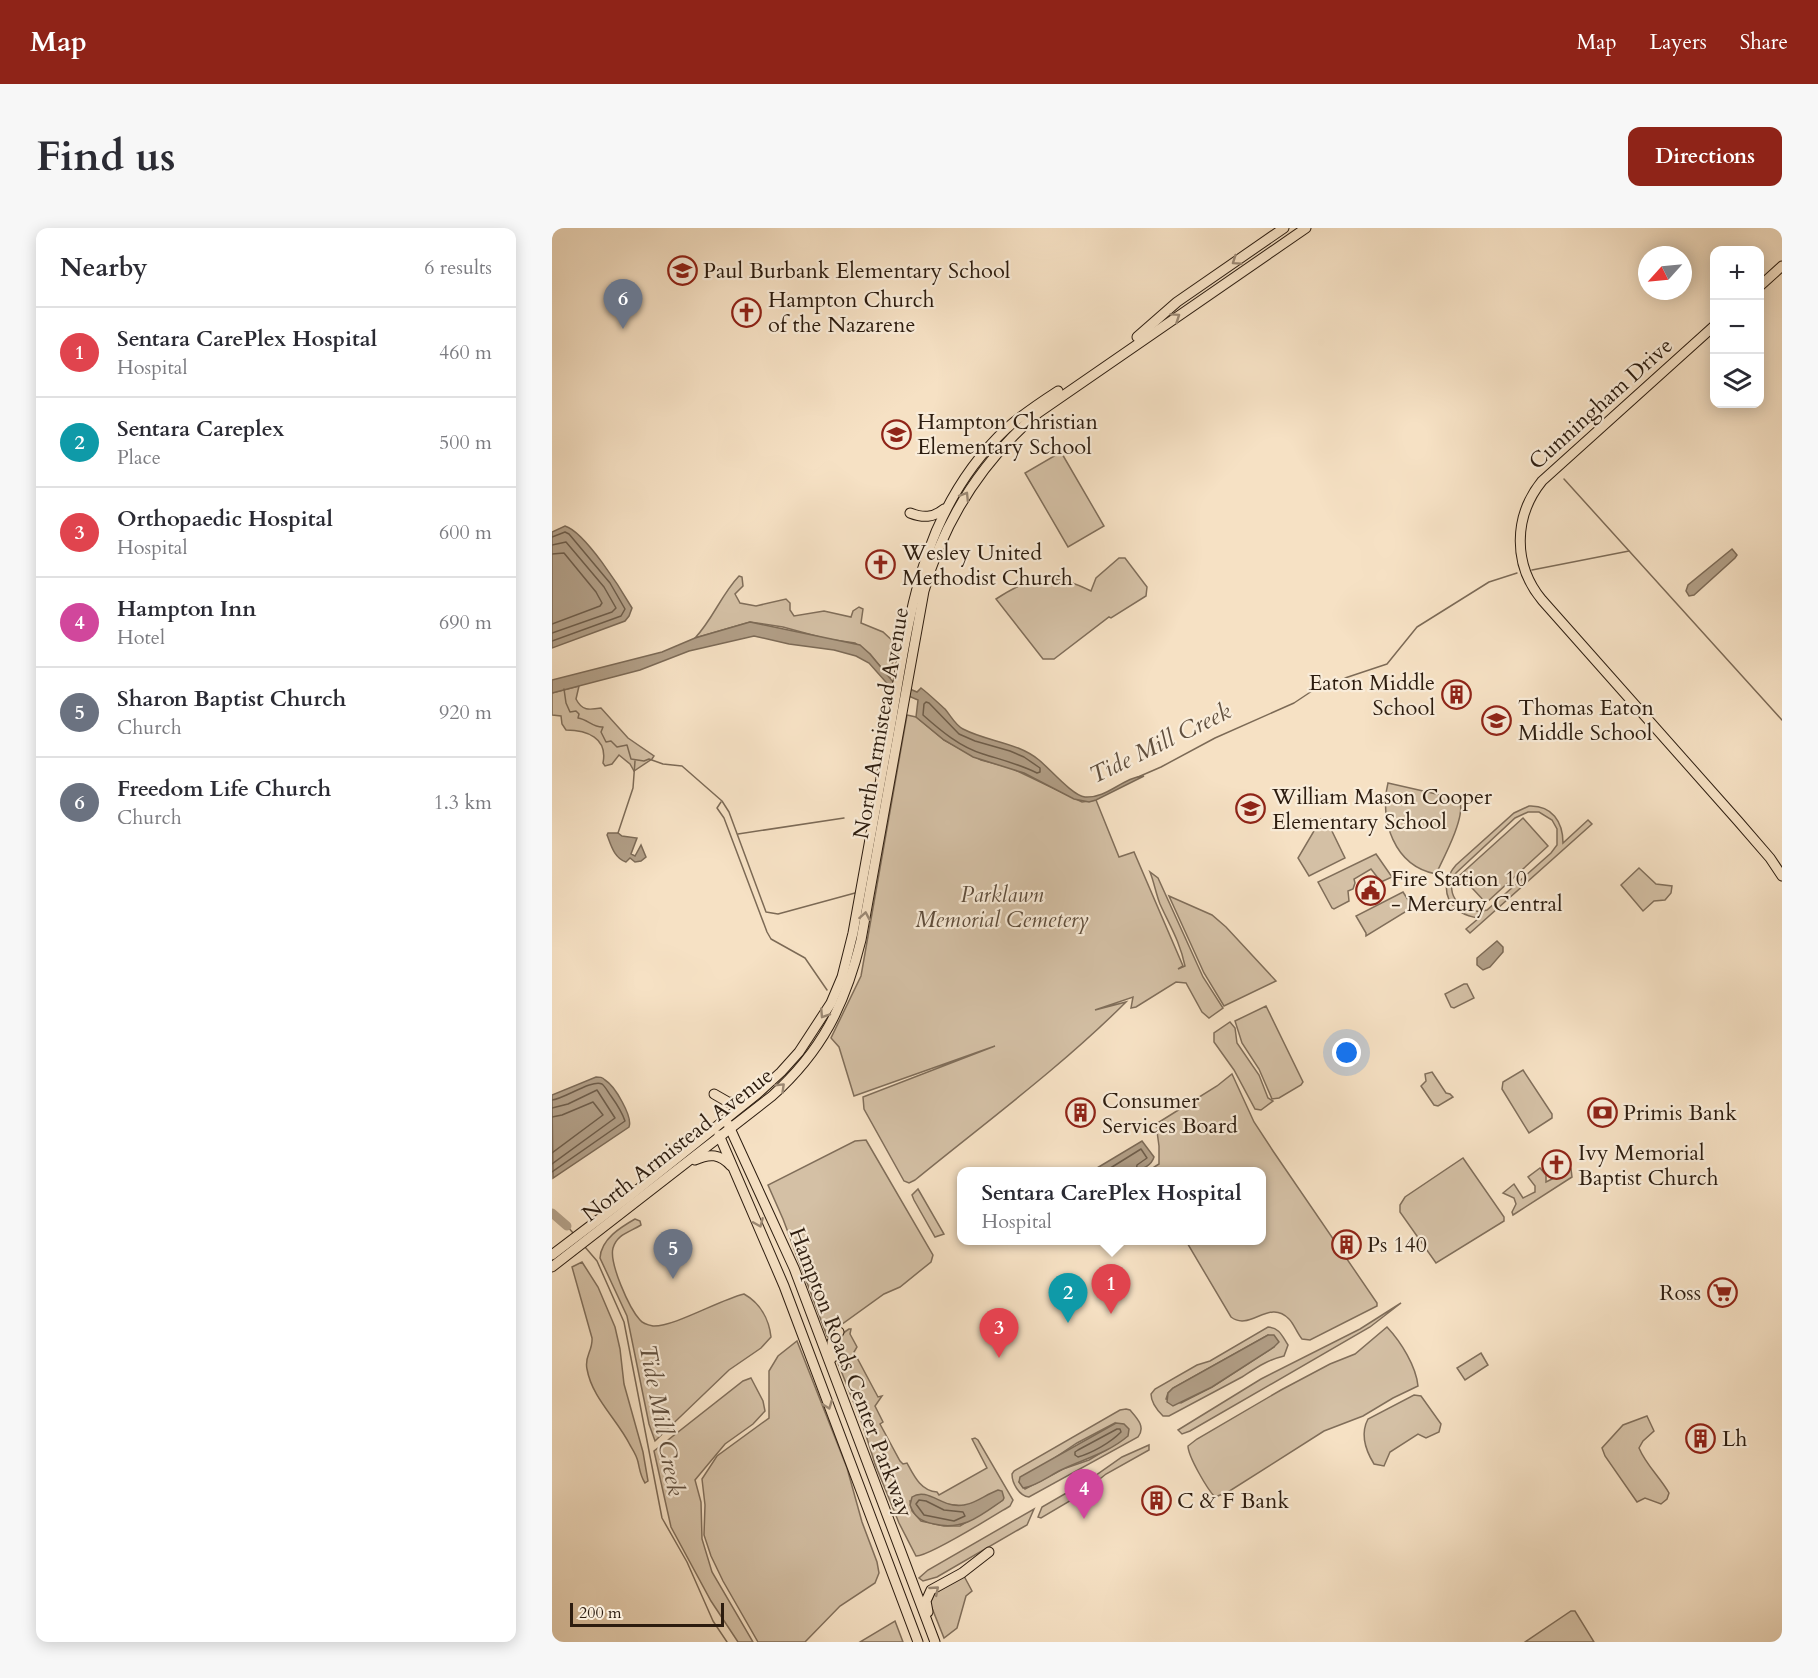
<!DOCTYPE html>
<html lang="en">
<head>
<meta charset="utf-8">
<style>
	:root { --surface:#fff; --page:#f7f7f7; --text:#2b2b33; --muted:#7c7c81; --line:#e1e1e2; --accent:#8f2418 }
	body { margin:0; font-family:Cardo,serif; background:var(--page); color:var(--text) }
	.controls { position:absolute; right:18px; top:18px; display:grid; overflow:hidden; border-radius:12px; box-shadow:0 3px 15px #0003 }
	.controls button { width:54px; height:54px; display:grid; place-items:center; padding:0; border:0; border-bottom:2px solid var(--line); background:var(--surface); color:var(--text); font:30px sans-serif }
	.compass { position:absolute; left:1086px; top:18px; width:54px; height:54px; border-radius:50%; background:var(--surface); box-shadow:0 3px 15px #0003; rotate:243deg }
	.scale { position:absolute; left:18px; bottom:15px; width:154px; box-sizing:border-box; padding-left:6px; border:3px solid #2c1c0f; border-top:0; font-size:16px; line-height:21px; white-space:nowrap; color:#2c1c0f; -webkit-text-stroke:4px #f9ecd9; paint-order:stroke }
	.you { position:absolute; left:795px; top:825px; width:21px; height:21px; margin:-15px; border:4px solid #fff; border-radius:50%; background:#1a73e8; box-shadow:0 0 0 9px #1a73e833 }
	.badge { display:grid; place-items:center; width:39px; height:39px; border-radius:50%; background:var(--accent); color:#fff; font-size:20px; font-weight:700 }
	.pin { position:absolute; translate:-50% -50px; filter:drop-shadow(0 2px 3px #0008) }
	.pin::after { content:''; position:absolute; top:32px; width:21px; height:18px; background:inherit; clip-path:polygon(0 0,100% 0,50% 100%) }
	.popup { position:absolute; left:405px; top:939px; width:309px; height:78px; box-sizing:border-box; display:grid; place-content:center; border-radius:12px; background:var(--surface); filter:drop-shadow(0 2px 4px #0005); font-size:20px; white-space:nowrap; color:var(--muted) }
	.popup b { font-size:22px; color:var(--text) }
	.popup::after { content:''; position:absolute; left:50%; top:100%; margin-left:-12px; border:12px solid transparent; border-top-color:var(--surface) }
	.list { margin:0; padding:0; list-style:none }
	h2 { display:flex; justify-content:space-between; align-items:center; height:78px; margin:0; padding:0 24px; font-size:26px }
	h2 small { font-size:20px; font-weight:400; color:var(--muted) }
	.list li { display:grid; grid-template-columns:39px 1fr auto; gap:18px; align-items:center; box-sizing:border-box; height:90px; padding:0 24px; border-top:2px solid var(--line) }
	.list b { display:block; font-size:22px; white-space:nowrap }
	.list p { margin:0; font-size:20px; white-space:nowrap; color:var(--muted) }
	.list em { font-size:20px; font-style:normal; color:var(--muted) }
	.icon { flex:none; width:33px; height:33px; fill:none; stroke:currentColor; stroke-width:2; stroke-linecap:round; stroke-linejoin:round }
	.map { position:relative; flex:none; width:1230px; height:1414px; overflow:hidden; border-radius:12px }
	header { display:flex; align-items:center; gap:36px; box-sizing:border-box; height:84px; padding:0 30px; background:var(--accent); color:#fff }
	header strong { font-size:28px }
	nav { display:flex; gap:33px; margin-inline-start:auto; font-size:21px }
	.intro { display:flex; align-items:center; justify-content:space-between; box-sizing:border-box; height:144px; padding:0 36px }
	h1 { margin:0; font-size:42px }
	.button { padding:15px 27px; border-radius:12px; background:var(--accent); color:#fff; font-size:21px; font-weight:700 }
	main { display:flex; gap:36px; padding:0 36px }
	aside { flex:1; background:var(--surface); border-radius:12px; box-shadow:0 3px 15px #0003 }
	.map>svg:first-child { display:block }
	.green { fill:#d4c0a5; stroke:#806e5a; stroke-width:1.5; fill-rule:evenodd }
	.water { fill:#b19e86; stroke:#7c6a56; stroke-width:1.5 }
	.lines { fill:none; stroke-linecap:round; stroke-linejoin:round }
	.shore { stroke:#6e5d4a; stroke-width:1.5 }
	.stream { stroke:#7c6a56; stroke-width:1.5 }
	.river { stroke:#b19e86; stroke-width:9 }
	.major-casing { stroke:#2c1c0f; stroke-width:11 }
	.major { stroke:#f6e1c4; stroke-width:9 }
	.oneway { stroke:#9b8873 }
	.labels { text-anchor:middle; stroke-width:4.5; stroke-linejoin:round; paint-order:stroke }
	.poi-label { font-size:22px; fill:#2c1c0f; stroke:#f9ecd9; text-anchor:start }
	.street-label { font-size:22px; fill:#2c1c0f; stroke:#f9ecd9 }
	.park-label { font-size:22px; font-style:italic; fill:#5e4d3c; stroke:#f9ecd9 }
	.water-label { font-size:24px; font-style:italic; fill:#61503f; stroke:#f9ecd9 }
</style>
</head>
<body>
<header>
<strong>Map</strong>
<nav><a>Map</a><a>Layers</a><a>Share</a></nav>
</header>
<div class="intro"><h1>Find us</h1><a class="button">Directions</a></div>
<main>
<aside>
<h2>Nearby<small>6 results</small></h2>
<ul class="list">
<li><span class="badge" style="background:#e0444e">1</span><div><b>Sentara CarePlex Hospital</b><p>Hospital</p></div><em>460 m</em></li>
<li><span class="badge" style="background:#0f9aa8">2</span><div><b>Sentara Careplex</b><p>Place</p></div><em>500 m</em></li>
<li><span class="badge" style="background:#e0444e">3</span><div><b>Orthopaedic Hospital</b><p>Hospital</p></div><em>600 m</em></li>
<li><span class="badge" style="background:#d1479c">4</span><div><b>Hampton Inn</b><p>Hotel</p></div><em>690 m</em></li>
<li><span class="badge" style="background:#6b7280">5</span><div><b>Sharon Baptist Church</b><p>Church</p></div><em>920 m</em></li>
<li><span class="badge" style="background:#6b7280">6</span><div><b>Freedom Life Church</b><p>Church</p></div><em>1.3 km</em></li>
</ul>
</aside>
<div class="map">
<svg width="1230" height="1414" viewBox="0 0 1230 1414">
	<rect width="100%" height="100%" fill="#f6e1c4"/>
	<filter id="stains"><feTurbulence type="fractalNoise" baseFrequency=".00333" numOctaves="4"/><feColorMatrix values="0 0 0 0 .2 0 0 0 0 .09 0 0 0 0 .02 0 0 0 .5 -.17"/></filter>
	<radialGradient id="worn" r=".72"><stop offset=".6" stop-color="#630" stop-opacity="0"/><stop offset="1" stop-color="#630" stop-opacity=".3"/></radialGradient>
	<g class="green">
		<polygon points="509,224 552,298 516,319 473,245"/>
		<path d="M567,330H573L595,359L594,368L559,390L557,389L502,431H491L444,371C481,347 499,343 539,363L544,350Z"/>
		<path d="M187,348L190,349L191,358L183,366L188,375L204,378L234,371L238,375V382L242,388L272,383L299,389L301,383L307,379L311,381L309,395L331,404L344,416L338,450L318,426L303,415L275,411L231,399L198,394L143,410C161,391 169,367 187,348Z"/>
		<path d="M27,458L24,471C30,483 37,482 49,480L76,510L102,528L100,531L82,543L78,536L67,527L60,536L53,538L51,535C56,510 35,502 14,502L10,496L9,488L0,487V465Z"/>
		<path d="M355,487L364,489L392,512L429,532L459,540L530,574L544,572L567,629L582,624L631,738L626,741L633,738C628,714 618,698 608,676C604,666 602,654 598,644L606,650L651,749L671,780L657,790L650,784L634,755L624,754L584,779L579,780L581,769L543,782L574,774C509,839 434,894 363,952L357,955L352,953L312,881L311,869L443,818L302,868L287,819L279,810L309,748Z"/>
		<path d="M836,555L893,568L908,575C913,590 891,631 884,646C842,638 827,592 836,555Z"/>
		<path d="M977,578C1000,577 1011,594 1011,615L1036,592L1040,596L918,705L914,701L927,690C897,687 884,660 904,637L962,585ZM976,584H987L1000,592L1005,601V617L999,625L935,682C912,689 890,667 904,645L963,590Z"/>
		<polygon points="971,590 996,618 934,675 908,647"/>
		<polygon points="769,591 776,595 793,630 757,648 746,630"/>
		<polygon points="824,626 840,649 829,654 819,641 802,651 803,655 801,661 796,663 797,673 782,681 780,680 766,654"/>
		<polygon points="1087,640 1104,656 1120,658 1119,665 1113,672 1102,673 1091,683 1069,657"/>
		<polygon points="851,664 860,678 858,681 814,708 814,705 804,688"/>
		<polygon points="617,668 660,687 674,699 724,753 672,778 652,745"/>
		<polygon points="912,756 915,756 922,770 902,780 899,779 893,766"/>
		<polygon points="714,778 751,854 749,857 727,870 720,871 707,841 690,815 683,793"/>
		<polygon points="678,794 683,800 685,815 707,847 716,870 721,873 709,882 703,881 682,842 662,814 662,805"/>
		<polygon points="971,842 1000,886 1000,890 977,905 950,861 951,854"/>
		<polygon points="880,844 894,865 898,866 901,869 886,878 882,877 869,858 874,853 873,846"/>
		<path d="M680,846L702,894L721,923L825,1075V1078L758,1112L750,1111C745,1105 742,1096 737,1091C717,1070 698,1104 679,1089L634,1013L709,1012V944L596,943L607,936V918L604,896L665,858Z"/>
		<polygon points="314,912 381,1027 379,1034 348,1059 332,1066 282,1102 278,1111 275,1108 231,991 216,957 303,913"/>
		<polygon points="911,930 952,989 952,993 884,1035 848,984 848,977 853,969"/>
		<polygon points="988,940 994,947 994,954 1002,950 1012,941 1019,941 1020,949 961,987 960,984 964,976 962,970 951,965 962,956 971,970 983,964 983,958 976,949"/>
		<polygon points="366,961 392,1006 383,1009 362,972 360,967"/>
		<path d="M83,991L88,993L89,997C78,1004 65,1006 61,1020C57,1035 77,1080 88,1092C91,1096 96,1097 101,1098C122,1099 167,1072 192,1066C208,1075 217,1091 219,1109L209,1120L177,1142L103,1213L97,1196L75,1088L48,1030C49,1011 69,999 83,991Z"/>
		<path d="M30,1034L46,1059L63,1099L68,1121L72,1156L91,1224L96,1253L93,1255C88,1247 88,1242 86,1234C85,1228 81,1222 78,1217C65,1191 40,1170 35,1141C32,1128 41,1123 40,1110L20,1039Z"/>
		<polygon points="849,1075 818,1099 638,1203 630,1206 626,1202 709,1151 808,1101"/>
		<path d="M716,1099C728,1100 730,1108 736,1117L732,1128C715,1132 704,1140 690,1149L617,1188H611C605,1182 599,1175 599,1166L603,1161L645,1137L658,1133ZM716,1107L722,1119L660,1159L629,1175L614,1171L616,1165L621,1160Z"/>
		<path d="M835,1099C849,1114 864,1138 866,1158L841,1170L811,1188L772,1203L676,1264L663,1269C655,1261 636,1228 636,1218L645,1211L729,1162L778,1136L803,1126Z"/>
		<path d="M297,1101H299L298,1106L305,1119L302,1124L326,1169L330,1168L323,1178L331,1194L328,1196L348,1233L351,1236L355,1235C362,1248 369,1263 385,1264L387,1267L435,1240L420,1211L423,1210L426,1212L461,1272L458,1278C443,1287 376,1329 364,1328L347,1295L323,1236L311,1198L282,1125C284,1115 287,1107 297,1101ZM451,1272L408,1298H392L369,1293L360,1283L358,1273H387L394,1276L411,1278Z"/>
		<polygon points="245,1113 295,1240 310,1294 325,1334 327,1345 323,1355 288,1378 253,1414 206,1414 171,1353 159,1328 152,1307 153,1277 150,1251 165,1228 217,1190 217,1143 226,1128"/>
		<polygon points="929,1125 936,1137 913,1152 905,1140"/>
		<polygon points="199,1150 211,1173 213,1183 201,1196 173,1216 143,1252 149,1274 150,1311 160,1344 201,1414 186,1414 159,1373 119,1299 102,1223 191,1153"/>
		<path d="M862,1167L869,1168L889,1196L887,1204L874,1210L866,1206L838,1224L832,1238L822,1236C814,1223 808,1206 816,1191Z"/>
		<path d="M574,1181L578,1182C585,1190 594,1199 586,1209L477,1269C467,1268 460,1255 460,1246L462,1243L568,1182ZM563,1195L567,1214L537,1232L511,1241L473,1261L467,1254L525,1215Z"/>
		<path d="M1095,1188L1102,1203L1091,1213L1087,1220C1094,1237 1108,1249 1117,1265L1115,1271L1109,1276L1093,1270L1085,1274L1053,1228L1050,1220L1071,1197Z"/>
		<polygon points="597,1217 597,1222 554,1246 528,1267 489,1290 486,1289 490,1279 537,1252 570,1229"/>
		<polygon points="482,1281 475,1297 466,1302 385,1349 371,1353 367,1350 376,1342"/>
		<polygon points="412,1348 420,1363 414,1368 405,1400 392,1410 378,1375 383,1365"/>
		<polygon points="1019,1383 1023,1383 1042,1414 973,1414"/>
		<polygon points="343,1393 351,1414 308,1414"/>
	</g>
	<g class="water">
		<path d="M13,298C33,304 69,361 80,380L77,388L73,393L0,420V304Z"/>
		<polygon points="1180,321 1185,327 1183,330 1142,367 1137,368 1134,363 1136,357"/>
		<path d="M198,394L308,417L318,426L341,454L365,464L369,460C377,466 385,474 393,481C399,488 403,497 411,501C436,514 465,514 487,532C498,541 521,568 533,569C555,571 571,549 592,548L544,572L537,574L522,571L472,545L421,529L392,512L364,489L366,472L340,461L317,435L304,428L282,422L237,416L202,408L137,423L88,442L0,465V452L110,424L143,410Z"/>
		<path d="M56,605H66L70,608L85,610L79,626L83,628L89,617L94,629L89,633L83,634L78,630L74,634C62,630 59,617 55,607Z"/>
		<polygon points="945,713 951,719 951,724 938,739 931,742 925,737 925,730"/>
		<path d="M44,849C48,849 50,849 53,852C63,858 81,889 77,899L1,950L0,867Z"/>
		<path d="M590,913L602,929C596,949 557,944 540,943Z"/>
		<polygon points="716,1107 722,1107 727,1114 722,1119 660,1159 621,1178 615,1174 616,1165 621,1160"/>
		<path d="M564,1195L572,1196L577,1201L576,1208C556,1225 532,1231 509,1242C497,1248 483,1259 471,1260L467,1254L468,1249Z"/>
		<path d="M446,1262L450,1263L452,1270L451,1272C428,1288 411,1303 382,1296C369,1293 363,1290 358,1277L360,1269C373,1260 387,1275 401,1277C419,1280 430,1268 446,1262Z"/>
	</g>
	<g class="lines">
		<g class="shore">
			<polyline points="0,309 13,304 17,306 58,355 73,381 69,388 0,413"/>
			<polyline points="0,317 14,314 52,359 64,380 60,384 0,405"/>
			<polyline points="0,326 12,325 44,364 50,375 48,378 0,396"/>
			<path d="M374,474L377,475L407,506L423,513L458,523L472,529L488,540V544L485,545C467,536 450,532 431,526C408,519 389,503 371,487L372,476Z"/>
			<path d="M0,872C12,871 40,851 50,856C53,858 56,864 59,868C64,875 70,884 73,893L0,944"/>
			<polyline points="0,880 16,876 45,862 63,890 0,936"/>
			<polyline points="0,889 10,887 41,874 51,887 0,925"/>
			<polyline points="552,944 589,921 595,930 585,937 584,944"/>
			<path d="M565,1201H568L569,1204C558,1215 540,1225 526,1229L523,1227V1224L526,1222Z"/>
			<polygon points="367,1272 374,1273 392,1282 411,1284 413,1288 402,1293 372,1287 364,1276"/>
		</g>
		<g class="stream">
			<polyline points="1012,251 1230,492"/>
			<polyline points="980,342 1077,323"/>
			<polyline points="793,450 835,436 865,399 937,354 965,345"/>
			<path d="M12,461L14,475L18,484L24,483L27,486L26,490C35,491 42,500 51,499L49,504L54,514L59,513L65,519L75,517L79,531L92,533L97,531L111,536L130,538L170,573L177,584L214,684L226,686L303,665"/>
			<polyline points="586,549 609,539 663,510 742,475 760,463 779,455"/>
			<polyline points="169,574 165,580 172,590 215,704 219,711 253,730 275,762"/>
			<polyline points="66,605 81,560 83,533"/>
			<polyline points="186,606 292,590"/>
			<polyline points="15,998 22,1006"/>
			<polyline points="33,1019 45,1033 72,1094 110,1290 135,1334 161,1393 175,1414"/>
		</g>
		<polyline class="river" points="0,985 15,998"/>
		<defs>
			<g id="major">
				<polyline points="1208,58 1230,38"/>
				<path d="M1162,98L990,253C961,289 961,337 990,372L1186,593L1218,630L1230,648"/>
				<polyline points="585,109 625,74 732,0"/>
				<path d="M358,285C371,290 381,290 392,281"/>
				<polyline points="162,866 176,874 193,875"/>
				<polyline points="176,896 242,1040 383,1414"/>
				<polyline points="167,907 232,1058 366,1414"/>
				<path d="M143,932C158,925 168,926 179,938"/>
				<path d="M0,1027L75,970L205,866L229,844L247,824L279,775L290,749L301,705C313,635 326,565 339,495C358,385 369,281 455,200C471,186 489,174 506,163"/>
				<path d="M0,1039L220,868C270,823 293,777 309,712L372,363C392,292 430,233 486,185L754,0"/>
				<polyline points="280,1130 280,1114 287,1104"/>
				<polyline points="376,1384 374,1373 379,1362 410,1345 437,1324"/>
			</g>
		</defs>
		<use href="#major" class="major-casing"/>
		<use href="#major" class="major"/>
	</g>
	<defs><path id="oneway-chevron" d="M-2-3.5L2.5 0L-2 3.5" fill="none" stroke-width="1.6" stroke-linecap="round" stroke-linejoin="round" transform="scale(1.5)"/></defs>
	<g class="oneway">
		<use href="#oneway-chevron" transform="translate(684 33) rotate(146)"/>
		<use href="#oneway-chevron" transform="translate(624 89) rotate(-34)"/>
		<use href="#oneway-chevron" transform="translate(413 268) rotate(-58)"/>
		<use href="#oneway-chevron" transform="translate(313 688) rotate(-80)"/>
		<use href="#oneway-chevron" transform="translate(272 786) rotate(123)"/>
		<use href="#oneway-chevron" transform="translate(229 859) rotate(-44)"/>
		<use href="#oneway-chevron" transform="translate(207 995) rotate(67)"/>
		<use href="#oneway-chevron" transform="translate(276 1177) rotate(69)"/>
		<use href="#oneway-chevron" transform="translate(383 1362) rotate(-41)"/>
	</g>
	<defs>
		<symbol id="school-ring" viewBox="-11 -11 22 22"><circle r="9.5" fill="#f9ecd9" stroke="#8f2418" stroke-width="1.5"/><path d="M0-5L7-2L0 1L-7-2ZM-4 1L0 2.5L4 1V4Q0 6-4 4Z" fill="#8f2418"/></symbol>
		<symbol id="church-ring" viewBox="-11 -11 22 22"><circle r="9.5" fill="#f9ecd9" stroke="#8f2418" stroke-width="1.5"/><path d="M-1.2-6h2.4v3.5h3.3v2.4h-3.3V6h-2.4V-.1h-3.3v-2.4h3.3Z" fill="#8f2418"/></symbol>
		<symbol id="building-ring" viewBox="-11 -11 22 22"><circle r="9.5" fill="#f9ecd9" stroke="#8f2418" stroke-width="1.5"/><path d="M-4-6H4V6H1V3H-1V6H-4ZM-2.5-4.3h1.7v1.8h-1.7ZM.8-4.3h1.7v1.8H.8ZM-2.5-1h1.7V.8h-1.7ZM.8-1h1.7V.8H.8Z" fill="#8f2418"/></symbol>
		<symbol id="civic-ring" viewBox="-11 -11 22 22"><circle r="9.5" fill="#f9ecd9" stroke="#8f2418" stroke-width="1.5"/><path d="M-.6-6.5H3V-4.5H.6V-3L4-1V1h2V6H-6V1h2V-1L-.6-3ZM-1.2 2.5V6h2.4V2.5Z" fill="#8f2418"/></symbol>
		<symbol id="bank-ring" viewBox="-11 -11 22 22"><circle r="9.5" fill="#f9ecd9" stroke="#8f2418" stroke-width="1.5"/><path d="M-6-4H6V4H-6ZM0-2.3a2.3 2.3 0 1 0 0 4.6a2.3 2.3 0 1 0 0-4.6Z" fill="#8f2418"/></symbol>
		<symbol id="supermarket-ring" viewBox="-11 -11 22 22"><circle r="9.5" fill="#f9ecd9" stroke="#8f2418" stroke-width="1.5"/><path d="M-6-5.5h2.5l.6 2H6L4.5 2H-2.5L-4.4-4H-6ZM-1.5 3.2a1.3 1.3 0 1 0 .1 0ZM3 3.2a1.3 1.3 0 1 0 .1 0Z" fill="#8f2418"/></symbol>
	</defs>
	<g fill-rule="evenodd">
		<use href="#school-ring" x="114" y="26" width="33" height="33"/>
		<use href="#church-ring" x="178" y="68" width="33" height="33"/>
		<use href="#school-ring" x="328" y="190" width="33" height="33"/>
		<use href="#church-ring" x="312" y="320" width="33" height="33"/>
		<use href="#building-ring" x="888" y="450" width="33" height="33"/>
		<use href="#school-ring" x="928" y="476" width="33" height="33"/>
		<use href="#school-ring" x="682" y="564" width="33" height="33"/>
		<use href="#civic-ring" x="802" y="646" width="33" height="33"/>
		<use href="#bank-ring" x="1034" y="868" width="33" height="33"/>
		<use href="#building-ring" x="512" y="868" width="33" height="33"/>
		<use href="#church-ring" x="988" y="920" width="33" height="33"/>
		<use href="#building-ring" x="778" y="1000" width="33" height="33"/>
		<use href="#supermarket-ring" x="1154" y="1048" width="33" height="33"/>
		<use href="#building-ring" x="1132" y="1194" width="33" height="33"/>
		<use href="#building-ring" x="588" y="1256" width="33" height="33"/>
	</g>
	<g class="labels">
		<g class="poi-label">
			<text x="151" y="50">Paul Burbank Elementary School</text>
			<text x="216" y="79">Hampton Church<tspan x="216" dy="25">of the Nazarene</tspan></text>
			<text x="365" y="201">Hampton Christian<tspan x="365" dy="25">Elementary School</tspan></text>
			<text x="350" y="332">Wesley United<tspan x="350" dy="25">Methodist Church</tspan></text>
			<text x="883" y="462" text-anchor="end">Eaton Middle<tspan x="883" dy="25">School</tspan></text>
			<text x="966" y="487">Thomas Eaton<tspan x="966" dy="25">Middle School</tspan></text>
			<text x="720" y="576">William Mason Cooper<tspan x="720" dy="25">Elementary School</tspan></text>
			<text x="839" y="658">Fire Station 10<tspan x="839" dy="25">- Mercury Central</tspan></text>
			<text x="550" y="880">Consumer<tspan x="550" dy="25">Services Board</tspan></text>
			<text x="1071" y="892">Primis Bank</text>
			<text x="1026" y="932">Ivy Memorial<tspan x="1026" dy="25">Baptist Church</tspan></text>
			<text x="815" y="1024">Ps 140</text>
			<text x="1149" y="1072" text-anchor="end">Ross</text>
			<text x="1170" y="1218">Lh</text>
			<text x="625" y="1280">C &amp; F Bank</text>
		</g>
		<g class="street-label">
			<text transform="translate(1048 175) rotate(-42)" y="8">Cunningham Drive</text>
			<text transform="translate(328 495) rotate(-80)" y="8">North Armistead Avenue</text>
			<text transform="translate(125 916) rotate(-38)" y="8">North Armistead Avenue</text>
			<text transform="translate(300 1144) rotate(69)" y="8">Hampton Roads Center Parkway</text>
		</g>
		<g class="park-label">
			<text x="450" y="674">Parklawn<tspan x="450" dy="25">Memorial Cemetery</tspan></text>
		</g>
		<g class="water-label">
			<text transform="translate(608 515) rotate(-26)" y="8">Tide Mill Creek</text>
			<text transform="translate(110 1192) rotate(79)" y="8">Tide Mill Creek</text>
		</g>
	</g>
	<rect width="100%" height="100%" filter="url(#stains)"/>
	<rect width="100%" height="100%" fill="url(#worn)"/>
</svg>
<div class="controls">
<button>+</button>
<button>−</button>
<button><svg class="icon" aria-label="layers" viewBox="0 0 24 24"><path d="M12 4l9 5-9 5-9-5zM3 14l9 5 9-5"/></svg></button>
</div>
<svg class="compass" viewBox="-18 -18 36 36"><path d="M0-13l5 13h-10z" fill="#e53935"/><path d="M0 13l5-13h-10z" fill="#7c7c81"/></svg>
<div class="scale">200 m</div>
<div class="you"></div>
<div class="pin badge" style="left:559px;top:1086px;background:#e0444e">1</div>
<div class="popup"><b>Sentara CarePlex Hospital</b>Hospital</div>
<div class="pin badge" style="left:516px;top:1095px;background:#0f9aa8">2</div>
<div class="pin badge" style="left:447px;top:1130px;background:#e0444e">3</div>
<div class="pin badge" style="left:532px;top:1291px;background:#d1479c">4</div>
<div class="pin badge" style="left:121px;top:1051px;background:#6b7280">5</div>
<div class="pin badge" style="left:71px;top:101px;background:#6b7280">6</div>
</div>
</main>
</body>
</html>
